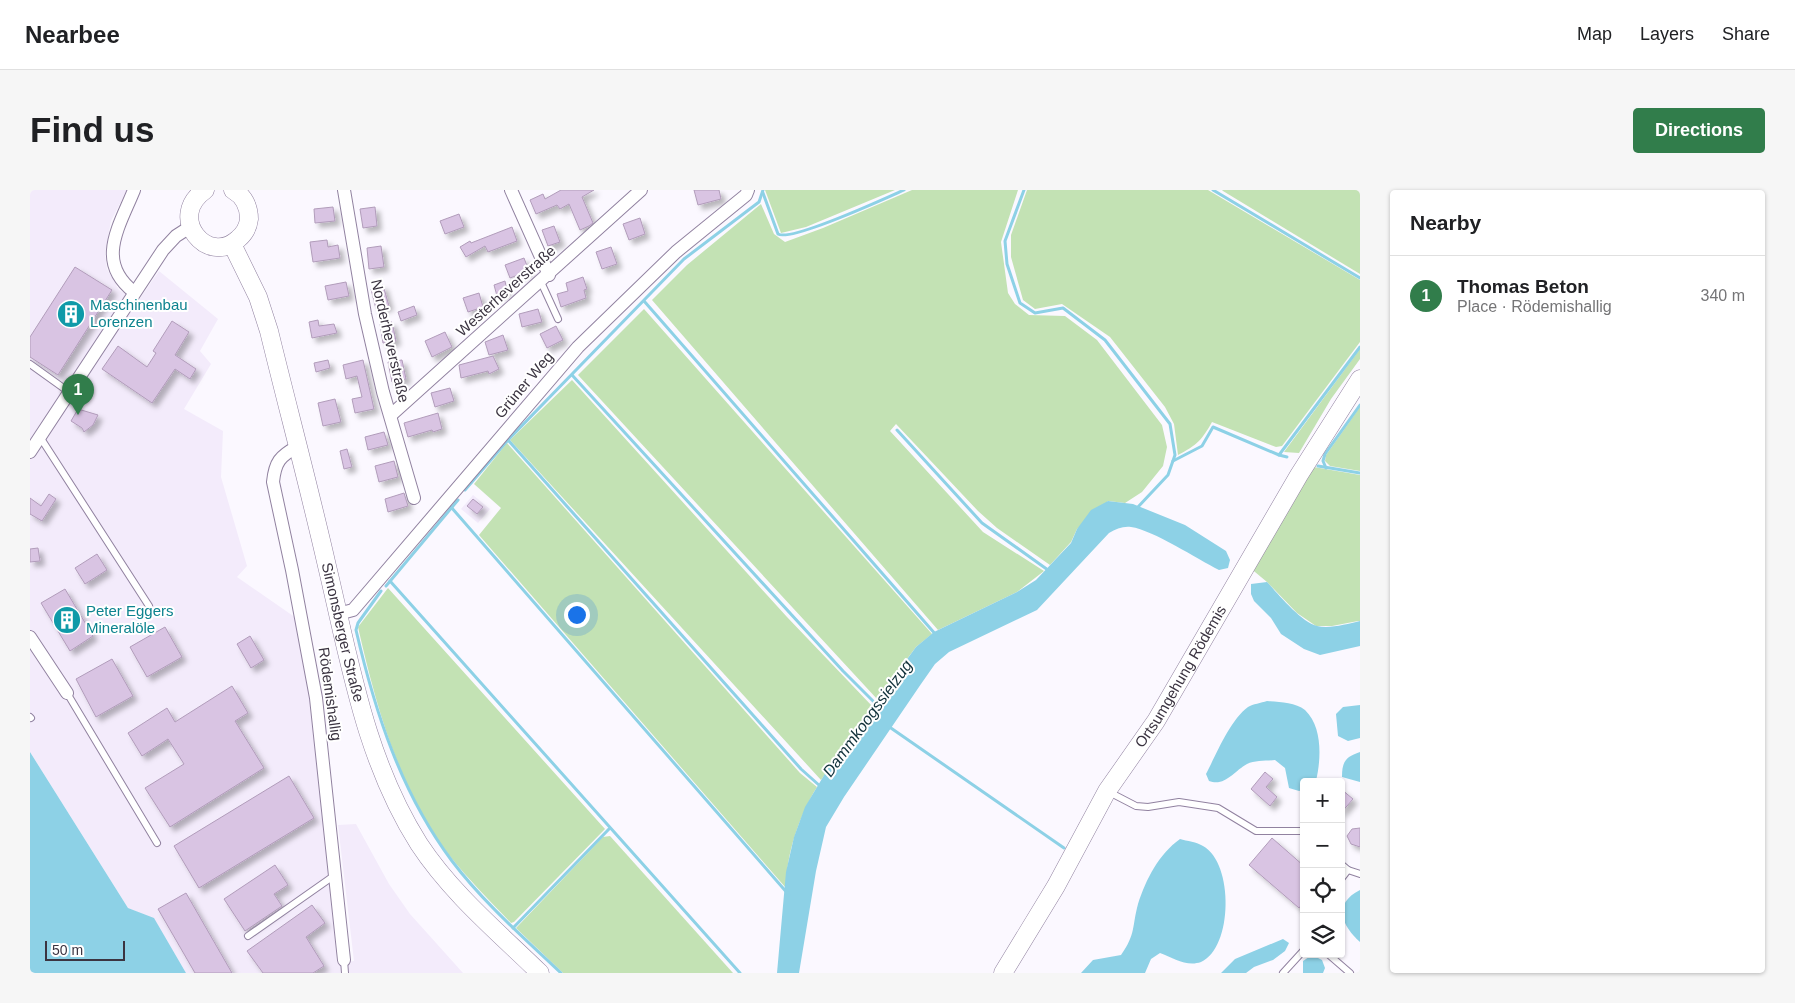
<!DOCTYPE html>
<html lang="en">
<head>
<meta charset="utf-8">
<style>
	:root { --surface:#fff; --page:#f6f6f6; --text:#202124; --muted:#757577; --line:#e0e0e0; --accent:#317d4b }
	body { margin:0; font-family:Helvetica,sans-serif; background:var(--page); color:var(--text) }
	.controls { position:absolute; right:15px; bottom:15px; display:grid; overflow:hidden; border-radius:5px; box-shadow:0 1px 4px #0004 }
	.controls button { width:45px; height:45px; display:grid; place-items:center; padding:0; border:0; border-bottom:1px solid var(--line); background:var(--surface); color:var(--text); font:25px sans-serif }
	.scale { position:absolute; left:15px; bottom:12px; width:80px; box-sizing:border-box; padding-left:5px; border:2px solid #3b3441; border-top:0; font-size:14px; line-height:18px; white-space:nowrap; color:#3b3441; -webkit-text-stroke:4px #fff; paint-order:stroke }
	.you { position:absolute; left:546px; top:424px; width:18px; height:18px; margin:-12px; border:4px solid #fff; border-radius:50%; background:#1a73e8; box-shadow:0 0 0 8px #1a73e833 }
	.badge { display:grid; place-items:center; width:32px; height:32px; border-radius:50%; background:var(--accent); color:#fff; font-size:16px; font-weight:700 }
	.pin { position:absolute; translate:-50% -41px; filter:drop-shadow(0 1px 2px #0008) }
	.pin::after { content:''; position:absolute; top:26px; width:18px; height:15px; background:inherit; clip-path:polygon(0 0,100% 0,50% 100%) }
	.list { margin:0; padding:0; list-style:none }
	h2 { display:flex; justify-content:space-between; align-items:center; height:65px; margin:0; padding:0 20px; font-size:21px }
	h2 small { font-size:16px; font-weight:400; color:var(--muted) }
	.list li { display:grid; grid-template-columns:32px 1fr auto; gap:15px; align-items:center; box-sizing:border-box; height:80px; padding:0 20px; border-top:1px solid var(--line) }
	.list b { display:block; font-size:19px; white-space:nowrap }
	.list p { margin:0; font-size:16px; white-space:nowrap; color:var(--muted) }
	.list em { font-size:16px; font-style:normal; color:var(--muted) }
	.icon { flex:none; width:28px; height:28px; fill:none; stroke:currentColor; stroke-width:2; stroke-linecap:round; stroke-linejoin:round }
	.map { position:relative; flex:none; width:1330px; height:783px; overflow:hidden; border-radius:5px }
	header { display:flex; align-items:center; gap:30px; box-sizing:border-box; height:70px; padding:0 25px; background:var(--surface); border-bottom:1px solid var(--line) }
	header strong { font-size:24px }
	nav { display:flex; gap:28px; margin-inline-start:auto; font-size:18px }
	.intro { display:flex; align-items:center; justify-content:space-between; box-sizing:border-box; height:120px; padding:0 30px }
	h1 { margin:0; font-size:35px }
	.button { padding:12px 22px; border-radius:5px; background:var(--accent); color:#fff; font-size:18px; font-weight:700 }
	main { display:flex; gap:30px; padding:0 30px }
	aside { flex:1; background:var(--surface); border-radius:5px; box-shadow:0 1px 4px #0004 }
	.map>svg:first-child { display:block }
	.built { fill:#f3ebfb }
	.green { fill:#c3e2b4 }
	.water { fill:#8dd1e6 }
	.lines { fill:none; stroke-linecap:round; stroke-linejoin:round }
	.stream { stroke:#8dd1e6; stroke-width:3 }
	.building { fill:#d9c4e3; stroke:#b19cba; filter:url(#shadow) }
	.lane-casing { stroke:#9182a0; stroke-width:8 }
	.street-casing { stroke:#9182a0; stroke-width:14 }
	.secondary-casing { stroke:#9182a0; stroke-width:19 }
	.lane { stroke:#fff; stroke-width:6 }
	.street { stroke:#fff; stroke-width:12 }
	.secondary { stroke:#fff; stroke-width:18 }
	.labels { text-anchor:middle; stroke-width:4; stroke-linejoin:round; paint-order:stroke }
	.street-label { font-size:15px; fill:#3b3441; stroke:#fff }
	.culture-label { font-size:15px; fill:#0d838f; stroke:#fff; text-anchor:start }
	.water-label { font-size:16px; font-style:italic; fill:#10313a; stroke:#fff }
</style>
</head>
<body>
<header>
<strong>Nearbee</strong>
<nav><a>Map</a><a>Layers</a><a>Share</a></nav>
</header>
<div class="intro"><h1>Find us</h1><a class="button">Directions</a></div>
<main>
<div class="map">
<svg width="1330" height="783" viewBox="0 0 1330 783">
	<defs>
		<filter id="shadow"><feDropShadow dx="4.5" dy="4.5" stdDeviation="2.5" flood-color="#0004"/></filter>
	</defs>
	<rect width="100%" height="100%" fill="#fbf8ff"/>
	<g class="built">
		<polygon points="0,0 97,0 81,31 75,63 77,79 89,100 108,111 129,81 188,129 170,161 181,174 154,219 193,241 191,287 217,376 207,387 269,430 283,515 307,773 324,771 308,635 326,634 359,694 380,724 433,783 156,783 124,729 98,718 0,562"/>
		<polygon points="443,305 460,319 448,333 431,319"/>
	</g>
	<g class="green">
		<polygon points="735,0 865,0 776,37 751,43"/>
		<polygon points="882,0 988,0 971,52 978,103 985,114 999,125 1035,126 1067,150 1132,235 1137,257 1133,276 1112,302 1095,313 1078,311 1047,339 1041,352 1020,375 967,338 948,321 866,234 860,241 953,342 1014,381 987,402 908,440 622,110 657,75 731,14 744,44 755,52 793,38"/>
		<path d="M997,0H1178L1330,90V152L1252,256L1246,257L1182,232C1172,250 1167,255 1148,265L1144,234L1135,217L1080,147L1032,114L1005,119L993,110L981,67V45Z"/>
		<polygon points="1192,0 1330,0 1330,84 1193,1"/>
		<polygon points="614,119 902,444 886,457 847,509 548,185"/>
		<polygon points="1330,159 1330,169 1301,209 1269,263 1254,262"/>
		<polygon points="542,190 757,427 842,516 791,590 480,250"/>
		<polygon points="1330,217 1330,281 1300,276 1295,271 1296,265"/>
		<path d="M477,253L770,583L787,597C769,626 756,665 756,698L449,345L471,318L444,294Z"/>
		<polygon points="1278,276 1330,285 1330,431 1328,431 1302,436 1286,436 1267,423 1237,392 1219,377"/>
		<path d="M358,398L575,639L484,732L481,733C460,711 438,689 419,665C369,600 346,516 328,437Z"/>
		<polygon points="580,646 703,783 533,783 486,738 573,647"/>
	</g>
	<g class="water">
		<path d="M1078,311L1103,314L1155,335L1196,361L1200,370L1198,378L1189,380C1167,369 1123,340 1101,337C1093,336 1086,339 1079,343L1007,420L919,462L905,474L891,494L814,607L796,637L786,681L769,783H747L756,682L764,647L775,617L805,567L886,457L904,442L987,402L1006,390L1041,353L1047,339L1061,320Z"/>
		<path d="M1237,392C1248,404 1271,432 1287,436C1300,439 1317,434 1330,431V456L1290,465L1274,459L1251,444L1241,428L1224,411L1221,404V394Z"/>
		<path d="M1237,511C1249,512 1265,512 1275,520C1293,537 1291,570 1286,591L1274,592V600L1269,601L1259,598L1255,578L1245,570C1236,571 1225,570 1217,574C1204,581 1195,597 1179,591L1176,584C1186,565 1200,530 1218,517C1223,514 1231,513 1237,511Z"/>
		<polygon points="1330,515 1330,548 1318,551 1308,546 1306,524 1313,517"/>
		<polygon points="0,562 98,718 124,728 156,783 0,783"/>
		<path d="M1330,562V592L1312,587C1312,572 1315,567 1330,562Z"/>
		<path d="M1150,649C1157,651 1167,652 1173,656C1204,673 1203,758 1171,772C1157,777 1143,768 1130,763L1121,769L1115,783H1051L1063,770L1091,765C1106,744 1102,736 1108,714C1116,689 1129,664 1150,649Z"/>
		<path d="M1330,700V752C1312,736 1302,714 1330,700Z"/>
		<polygon points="1253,749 1259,753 1255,761 1243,770 1224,777 1216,783 1191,783 1205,769"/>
		<polygon points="1282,765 1292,770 1295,778 1293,783 1273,783 1273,771"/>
	</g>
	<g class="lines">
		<g class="stream">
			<polyline points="994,0 975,51 977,74 990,113 1005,123 1033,118 1075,150 1140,234 1145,265 1138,285 1107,318"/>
			<polyline points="1183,0 1330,88"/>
			<path d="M733,3L748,44C761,52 856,8 874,0"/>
			<polyline points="614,111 907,446"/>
			<polyline points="542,185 813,481 847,515"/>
			<polyline points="867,240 952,333 1018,380"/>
			<polyline points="478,250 771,579 790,596"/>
			<polyline points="1249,265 1257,267"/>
			<polyline points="1143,271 1172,256 1183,237 1249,265 1330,157"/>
			<polyline points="1288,276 1330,283"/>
			<polyline points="1296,278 1293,271 1295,264 1330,215"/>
			<polyline points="435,300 478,250 654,69 729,12 733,0"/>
			<polyline points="421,317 759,705"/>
			<polyline points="360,391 710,783"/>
			<polyline points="356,396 428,310"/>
			<path d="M351,401L328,433L326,440C345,522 371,603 422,671C453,712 493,747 531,783"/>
			<polyline points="858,536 1034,658"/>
			<polyline points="483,738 579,639"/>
		</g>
	</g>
	<g class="building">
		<polygon points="531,0 564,0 552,7 563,33 559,36 550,40 539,14 530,19 527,15 506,24 500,10 513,4 515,9"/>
		<polygon points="664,0 689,0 691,9 668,15"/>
		<polygon points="303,17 305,31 285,33 284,19"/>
		<polygon points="345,17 347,36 333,38 330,19"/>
		<polygon points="429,24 434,37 415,44 410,31"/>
		<polygon points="610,28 615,44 599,50 593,34"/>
		<polygon points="524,36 530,52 518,56 512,40"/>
		<polygon points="482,37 487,51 458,62 455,56 436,67 430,57 440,51 441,53"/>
		<polygon points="297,50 298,57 308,55 310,68 283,72 280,52"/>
		<polygon points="351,56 354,77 339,79 337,58"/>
		<polygon points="581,57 587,74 572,79 566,62"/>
		<polygon points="494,68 499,81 480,88 475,75"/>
		<polygon points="45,77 82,100 28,185 0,167 0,147"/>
		<polygon points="553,87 557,99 554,100 556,108 531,117 527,104 538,101 536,93"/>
		<polygon points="475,91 477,101 467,106 464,95"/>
		<polygon points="316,92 319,106 298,110 295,96"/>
		<polygon points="353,95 359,116 346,119 341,99"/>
		<polygon points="449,103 453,117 438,122 433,108"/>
		<polygon points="384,116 387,125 371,131 368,122"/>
		<polygon points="508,119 512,132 492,137 489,124"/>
		<polygon points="288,130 289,136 304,134 307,143 282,148 279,132"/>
		<polygon points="142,131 159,142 145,165 166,179 160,189 145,179 122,213 72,179 88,156 117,177 126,163 123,161"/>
		<polygon points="362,132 366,151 353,153 350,134"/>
		<polygon points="526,136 533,150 517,158 510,144"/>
		<polygon points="415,142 422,157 402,167 395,151"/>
		<polygon points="473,145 478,160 459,165 455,152"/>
		<polygon points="463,166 469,179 459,184 458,181 431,188 429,175"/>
		<polygon points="298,170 300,178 286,182 284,173"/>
		<polygon points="333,170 344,219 325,223 322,209 332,207 327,186 316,189 313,175"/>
		<polygon points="372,170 376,189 362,192 358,172"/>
		<polygon points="420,198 424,211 405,217 401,203"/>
		<polygon points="305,209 311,232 293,236 288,213"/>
		<polygon points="48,219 68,225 63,235 54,242 52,238 41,231"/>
		<polygon points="408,223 412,239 403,242 402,240 378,247 374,233"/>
		<polygon points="354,242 358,255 338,260 335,247"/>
		<polygon points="317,259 322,277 314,279 310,261"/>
		<polygon points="364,271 368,287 349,292 345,276"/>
		<polygon points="374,303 378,316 358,322 355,309"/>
		<polygon points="19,304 26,309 12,331 0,324 0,308 11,316"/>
		<polygon points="443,309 453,317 447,324 437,316"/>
		<polygon points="8,358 10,371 0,372 0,359"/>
		<polygon points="67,364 77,380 55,394 45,378"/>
		<polygon points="35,399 63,446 40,461 11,413"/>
		<polygon points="135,437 152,467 117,487 100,457"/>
		<polygon points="220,446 234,470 221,478 207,454"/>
		<polygon points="82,469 103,506 66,527 46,489"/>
		<polygon points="202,496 218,523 205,531 234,578 140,637 115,598 154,574 138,549 112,566 98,543 137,518 145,532"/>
		<polygon points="1235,582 1243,589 1236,597 1247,607 1240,616 1221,599"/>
		<polygon points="259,586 284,628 169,698 144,656"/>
		<polygon points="1311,599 1323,609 1311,623"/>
		<polygon points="1330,638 1330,657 1321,654 1317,646 1322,639"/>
		<polygon points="1242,648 1274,676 1274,712 1269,718 1219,675"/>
		<polygon points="245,675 258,695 244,704 252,716 215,741 194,709"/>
		<polygon points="156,703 202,783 165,783 128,719"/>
		<polygon points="282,715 295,733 276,747 294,776 283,783 233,783 217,761"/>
	</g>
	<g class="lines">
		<defs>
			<g id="lane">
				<polyline points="511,92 528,129"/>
				<polyline points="0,174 39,202"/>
				<polyline points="10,247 119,416"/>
				<polyline points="37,503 127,653"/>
				<polyline points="0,527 1,528"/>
				<polyline points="1079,602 1106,616 1118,617 1149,612 1188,618 1226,641 1274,641"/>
				<polyline points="1311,674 1318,680 1330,684"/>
				<polyline points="1311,689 1318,680"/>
				<polyline points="218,746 305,685"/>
				<polyline points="1298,764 1320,783"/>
				<polyline points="314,770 315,783"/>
				<polyline points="1253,783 1274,760"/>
			</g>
			<g id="street">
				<path d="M104,0C89,37 65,72 104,102"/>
				<polyline points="314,0 335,124 353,202 384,308"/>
				<polyline points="481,0 519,85"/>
				<polyline points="361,225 611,0"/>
				<path d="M267,257C250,266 245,272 243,292L262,380L286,508L314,770"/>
				<polyline points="0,262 133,60 146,46 160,37"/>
				<polyline points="308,424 323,420 548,157 646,62 716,5 718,0"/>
				<polyline points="0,447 37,503"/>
			</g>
			<g id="secondary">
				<path d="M175,0C136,27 178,77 208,49C214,44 218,38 219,29C219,17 214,6 203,0"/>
				<path id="s1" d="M202,54L228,107L239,141C258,219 279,297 297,376C320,472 335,569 389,654C422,704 468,742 510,783"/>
				<path id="s2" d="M973,783L1026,696L1077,601L1126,531L1269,285L1330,189"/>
			</g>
		</defs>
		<use href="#lane" class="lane-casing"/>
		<use href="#street" class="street-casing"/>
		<use href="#secondary" class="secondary-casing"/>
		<use href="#lane" class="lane"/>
		<use href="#street" class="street"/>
		<use href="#secondary" class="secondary"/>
	</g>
	<defs>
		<symbol id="building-disc" viewBox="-11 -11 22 22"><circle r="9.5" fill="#0f9aa8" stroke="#fff"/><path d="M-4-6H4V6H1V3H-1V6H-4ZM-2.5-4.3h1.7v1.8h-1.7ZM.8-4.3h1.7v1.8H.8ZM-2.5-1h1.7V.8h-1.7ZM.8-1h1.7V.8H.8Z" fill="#fff"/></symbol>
	</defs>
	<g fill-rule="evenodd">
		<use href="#building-disc" x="25" y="108" width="32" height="32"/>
		<use href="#building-disc" x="21" y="414" width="32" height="32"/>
	</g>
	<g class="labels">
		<g class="street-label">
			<text transform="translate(476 101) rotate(-42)" y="5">Westerheverstraße</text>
			<text transform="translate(360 151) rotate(77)" y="5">Norderheverstraße</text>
			<text transform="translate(494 195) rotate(-50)" y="5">Grüner Weg</text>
			<text dy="5" stroke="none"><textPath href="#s1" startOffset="405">Simonsberger Straße</textPath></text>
			<text dy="5" stroke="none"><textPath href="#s2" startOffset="346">Ortsumgehung Rödemis</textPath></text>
			<text transform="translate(300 504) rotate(82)" y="5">Rödemishallig</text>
		</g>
		<g class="culture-label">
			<text x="60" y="120">Maschinenbau<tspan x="60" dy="17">Lorenzen</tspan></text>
			<text x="56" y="426">Peter Eggers<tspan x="56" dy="17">Mineralöle</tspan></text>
		</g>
		<g class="water-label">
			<text transform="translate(837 528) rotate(-54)" y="6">Dammkoogssielzug</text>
		</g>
	</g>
</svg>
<div class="controls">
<button>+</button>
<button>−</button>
<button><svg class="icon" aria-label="locate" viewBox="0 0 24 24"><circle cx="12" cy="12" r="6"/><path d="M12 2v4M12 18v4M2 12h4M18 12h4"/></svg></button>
<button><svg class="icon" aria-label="layers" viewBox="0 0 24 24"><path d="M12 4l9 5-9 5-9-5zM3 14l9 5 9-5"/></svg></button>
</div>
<div class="scale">50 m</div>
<div class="you"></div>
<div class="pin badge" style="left:48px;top:225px">1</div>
</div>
<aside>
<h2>Nearby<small></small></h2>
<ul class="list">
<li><span class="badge">1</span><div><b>Thomas Beton</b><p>Place · Rödemishallig</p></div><em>340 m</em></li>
</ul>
</aside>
</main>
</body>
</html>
